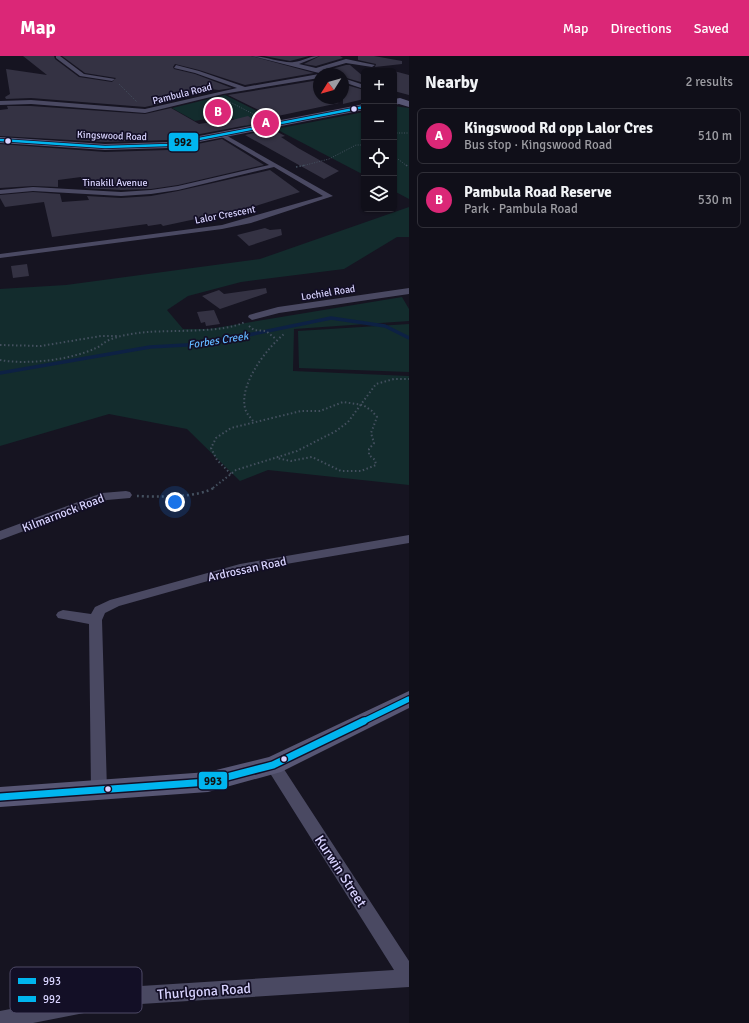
<!DOCTYPE html>
<html lang="en">
<head>
<meta charset="utf-8">
<style>
	:root { --surface:#100f19; --page:#191822; --text:#f1f3f6; --muted:#9c9ca2; --line:#302f38; --accent:#db2777 }
	body { margin:0; font-family:Signika,sans-serif; background:var(--page); color:var(--text) }
	.controls { position:absolute; right:12px; top:12px; display:grid; overflow:hidden; border-radius:6px; box-shadow:0 1px 3px #0004 }
	.controls button { width:36px; height:36px; display:grid; place-items:center; padding:0; border:0; border-bottom:1px solid var(--line); background:var(--surface); color:var(--text); font:20px sans-serif }
	.compass { position:absolute; left:313px; top:12px; width:36px; height:36px; border-radius:50%; background:var(--surface); box-shadow:0 1px 3px #0004; rotate:233deg }
	.you { position:absolute; left:175px; top:446px; width:14px; height:14px; margin:-10px; border:3px solid #fff; border-radius:50%; background:#1a73e8; box-shadow:0 0 0 6px #1a73e833 }
	.badge { display:grid; place-items:center; width:26px; height:26px; border-radius:50%; background:var(--accent); color:#fff; font-size:13px; font-weight:700 }
	.pin { position:absolute; translate:-50% -50%; border:2px solid #fff; box-shadow:0 1px 4px #0006 }
	.list { margin:0; padding:0; list-style:none }
	h2 { display:flex; justify-content:space-between; align-items:center; height:52px; margin:0; padding:0 16px; font-size:17px }
	h2 small { font-size:13px; font-weight:400; color:var(--muted) }
	.list li { display:grid; grid-template-columns:26px 1fr auto; gap:12px; align-items:center; box-sizing:border-box; height:56px; margin:0 8px 8px; padding:0 8px; border:1px solid var(--line); border-radius:6px }
	.list b { display:block; font-size:15px; white-space:nowrap }
	.list p { margin:0; font-size:13px; white-space:nowrap; color:var(--muted) }
	.list em { font-size:13px; font-style:normal; color:var(--muted) }
	.icon { flex:none; width:22px; height:22px; fill:none; stroke:currentColor; stroke-width:2; stroke-linecap:round; stroke-linejoin:round }
	.map { position:relative; flex:none; width:409px; height:967px; overflow:hidden }
	header { display:flex; align-items:center; gap:24px; box-sizing:border-box; height:56px; padding:0 20px; background:var(--accent); color:#fff }
	header strong { font-size:19px }
	nav { display:flex; gap:22px; margin-inline-start:auto; font-size:14px }
	main { display:flex }
	aside { flex:1; background:var(--surface) }
	.map>svg:first-child { display:block }
	.green { fill:#132c2d }
	.lines { fill:none; stroke-linecap:round; stroke-linejoin:round }
	.stream { stroke:#0d2144; stroke-width:3.5 }
	.building { fill:#343243 }
	.path-far3 { stroke:#44505f; stroke-width:1; stroke-dasharray:1 1.5; stroke-linecap:butt }
	.path-far2 { stroke:#44505f; stroke-width:1.5; stroke-dasharray:1.5 2; stroke-linecap:butt }
	.path-far1 { stroke:#44505f; stroke-width:2; stroke-dasharray:1.5 2.5; stroke-linecap:butt }
	.path { stroke:#44505f; stroke-width:2.5; stroke-dasharray:2 3; stroke-linecap:butt }
	.street { fill:#4a4962; fill-rule:evenodd }
	.secondary { fill:#575674; fill-rule:evenodd }
	.bus-1-far1-casing { stroke:#130f26; stroke-width:8 }
	.bus-1-casing { stroke:#130f26; stroke-width:10 }
	.bus-2-casing { stroke:#130f26; stroke-width:4 }
	.bus-1-far1 { stroke:#00b5ef; stroke-width:5.5 }
	.bus-1 { stroke:#00b5ef; stroke-width:7 }
	.bus-2 { stroke:#00b5ef; stroke-width:2.5 }
	.bus-dot { fill:#d9d4ff; stroke:#130f26; stroke-width:1.5 }
	.labels { text-anchor:middle; stroke-width:3.5; stroke-linejoin:round; paint-order:stroke }
	.far-street-label { font-size:10px; fill:#d9d4ff; stroke:#130f26 }
	.far-water-label { font-size:11px; font-style:italic; fill:#62b6ff; stroke:#130f26 }
	.street-label { font-size:12px; fill:#d9d4ff; stroke:#130f26 }
	.near-street-label { font-size:14px; fill:#d9d4ff; stroke:#130f26 }
	.key { fill:#130f26; stroke:#4e4a67; stroke-width:1 }
	.key-label { font-size:11px; fill:#d9d4ff }
	.line-badge { stroke:#130f26; stroke-width:1.5 }
	.pale-badge-label { font-size:11px; text-anchor:middle; font-weight:bold; fill:#111 }
</style>
</head>
<body>
<header>
<strong>Map</strong>
<nav><a>Map</a><a>Directions</a><a>Saved</a></nav>
</header>
<main>
<div class="map">
<svg width="409" height="967" viewBox="0 0 409 967">
	<rect width="100%" height="100%" fill="#161421"/>
	<g class="green">
		<polygon points="225,39 275,64 246,70 227,59 195,65 172,52"/>
		<polygon points="394,50 409,52 409,143 394,135"/>
		<polygon points="364,56 364,119 276,73"/>
		<polygon points="409,151 409,181 397,181 344,213 241,226 188,240 167,254 183,273 209,273 402,241 409,253 409,265 294,273 293,315 409,320 409,429 268,414 240,425 187,373 109,358 0,390 0,233 66,229 260,203"/>
		<polygon points="409,268 409,316 299,312 298,275"/>
	</g>
	<g class="lines">
		<polyline class="stream" points="0,317 150,291 204,288 331,262 385,270 409,282"/>
	</g>
	<g class="building">
		<polygon points="23,0 54,0 55,3 79,21 112,26 116,22 85,17 62,0 251,0 314,17 245,29 199,14 175,8 173,11 174,13 195,18 232,32 219,34 210,33 175,40 158,45 163,47 145,51 31,42 6,43 5,41 10,38 6,13 47,19"/>
		<polygon points="264,0 309,0 290,5"/>
		<polygon points="320,0 340,0 343,2 316,10 304,8"/>
		<polygon points="358,0 374,0 402,5 402,8 375,11 376,8 358,4"/>
		<polygon points="346,9 350,9 364,21 364,27 343,21 343,17 331,13"/>
		<polygon points="394,15 409,19 409,39 394,35"/>
		<polygon points="319,24 319,42 328,42 339,47 273,61 228,39"/>
		<polygon points="343,28 364,34 364,43 343,48"/>
		<polygon points="7,50 31,50 145,58 171,52 199,68 213,66 216,68 248,60 259,67 168,84 105,86 0,80 0,54 8,53"/>
		<polygon points="272,73 285,80 281,81 298,92 339,115 324,123 245,79"/>
		<polygon points="222,83 264,109 178,129 151,133 121,134 85,132 81,121 58,124 58,131 33,130 0,132 0,88 105,96 168,94"/>
		<polygon points="270,114 300,136 252,151 163,170 161,168 148,170 147,168 52,181 44,146 5,151 0,142 0,139 33,136 60,138 62,146 89,144 87,140 121,142 151,140 178,135"/>
		<polygon points="265,172 270,174 281,173 282,179 249,190 237,179"/>
		<polygon points="27,208 29,220 13,222 11,210"/>
		<polygon points="266,232 267,237 220,253 202,240 219,234 224,238"/>
		<polygon points="214,254 220,268 206,270 205,266 201,267 197,256"/>
	</g>
	<g class="lines">
		<g class="path-far3">
			<polyline points="119,28 137,46"/>
			<polyline points="228,45 259,61"/>
			<polyline points="394,77 409,77"/>
			<polyline points="394,100 407,110"/>
			<polyline points="302,110 329,103 356,89 364,89"/>
		</g>
		<g class="path-far2">
			<polyline points="406,109 409,111"/>
			<polyline points="296,111 306,109"/>
		</g>
		<g class="path-far1">
			<polyline points="249,270 254,274 266,275 276,283"/>
			<polyline points="0,289 41,290 101,280 118,280"/>
			<path d="M0,304C26,309 71,304 96,292C101,290 104,286 109,284C121,279 135,277 148,276C174,274 223,277 245,266"/>
			<path d="M253,365C250,361 246,357 245,352C239,328 267,292 284,278"/>
			<polyline points="231,418 217,404 211,392 216,382 231,372 301,355 320,355 343,346 363,349 372,355 377,361 371,377 374,387 369,393 369,399 375,404 376,409 361,415 341,415 312,401 291,405 276,402"/>
			<polyline points="213,432 236,414 297,395 336,375 348,366 376,328 394,323 409,323"/>
		</g>
		<path class="path" d="M137,440C156,441 200,442 215,431"/>
		<g class="street">
			<polygon points="56,0 60,0 84,18 115,23 112,25 80,20 56,2"/>
			<path d="M252,0C264,0 285,8 294,6C303,5 309,0 319,0L299,8L316,12L346,3L375,9L372,11L346,7L322,14L331,18H323Z"/>
			<polygon points="176,9 199,15 245,31 319,18 319,22 223,38 145,57 31,48 0,49 0,45 31,44 145,53 237,32 195,17 174,12"/>
			<polygon points="343,22 364,29 364,33 343,26"/>
			<polygon points="222,77 333,140 251,167 222,173 0,202 0,198 222,169 323,140 274,111 178,134 151,138 121,140 33,135 0,138 0,134 33,131 121,136 151,134 178,130 269,109 220,80 220,78"/>
			<polygon points="409,232 409,238 279,257 252,264 248,261 249,259 278,251"/>
			<polygon points="126,435 130,436 132,439 130,442 107,444 0,484 0,475 102,437"/>
			<polygon points="409,479 409,487 240,516 119,550 105,557 102,564 107,734 104,739 99,741 94,739 91,734 89,568 58,562 56,559 58,556 63,554 91,558 95,551 110,544 240,508"/>
			<polygon points="273,702 278,704 409,905 409,931 125,949 33,967 0,967 0,955 125,931 394,914 268,714 265,709 268,704"/>
		</g>
		<g class="secondary">
			<polygon points="400,42 409,45 409,51 399,48 394,49 394,43"/>
			<polygon points="364,48 364,54 168,92 105,94 0,87 0,81 105,88 168,86"/>
			<polygon points="409,635 409,652 281,716 208,736 0,751 0,731 208,716 269,701"/>
		</g>
		<defs>
			<polyline id="bus-1-far1" points="362,666 409,643"/>
			<polyline id="bus-1" points="0,741 208,726 273,709 364,665"/>
			<polyline id="bus-2" points="0,84 105,91 168,89 364,51"/>
		</defs>
		<use href="#bus-1-far1" class="bus-1-far1-casing"/>
		<use href="#bus-1" class="bus-1-casing"/>
		<use href="#bus-2" class="bus-2-casing"/>
		<use href="#bus-1-far1" class="bus-1-far1"/>
		<use href="#bus-1" class="bus-1"/>
		<use href="#bus-2" class="bus-2"/>
	</g>
	<g class="bus-dot">
		<circle cx="354" cy="53" r="3.5"/>
		<circle cx="8" cy="85" r="3.5"/>
		<circle cx="284" cy="703" r="3.5"/>
		<circle cx="108" cy="733" r="3.5"/>
	</g>
	<g class="labels">
		<g class="far-street-label">
			<text transform="translate(182 37) rotate(-14)" y="4">Pambula Road</text>
			<text transform="translate(112 79) rotate(2)" y="4">Kingswood Road</text>
			<text x="115" y="130">Tinakill Avenue</text>
			<text transform="translate(225 158) rotate(-11)" y="4">Lalor Crescent</text>
			<text transform="translate(328 236) rotate(-9)" y="4">Lochiel Road</text>
		</g>
		<g class="far-water-label">
			<text transform="translate(218 284) rotate(-9)" y="4">Forbes Creek</text>
		</g>
		<g class="street-label">
			<text transform="translate(63 457) rotate(-21)" y="4">Kilmarnock Road</text>
			<text transform="translate(247 513) rotate(-12)" y="4">Ardrossan Road</text>
		</g>
		<g class="near-street-label">
			<text transform="translate(341 815) rotate(57)" y="5">Kurwin Street</text>
			<text transform="translate(204 935) rotate(-4)" y="5">Thurlgona Road</text>
		</g>
	</g>
	<rect x="10" y="911" width="132" height="46" rx="6" class="key"/>
	<rect x="18" y="922" width="18" height="6" fill="#00b5ef"/>
	<rect x="18" y="940" width="18" height="6" fill="#00b5ef"/>
	<g class="key-label">
		<text x="43" y="929">993</text>
		<text x="43" y="947">992</text>
	</g>
	<g class="line-badge">
		<rect x="168" y="76" width="31" height="20" rx="4" fill="#00b5ef"/>
		<rect x="198" y="715" width="30" height="19" rx="4" fill="#00b5ef"/>
	</g>
	<g class="pale-badge-label">
		<text x="183" y="90">992</text>
		<text x="213" y="729">993</text>
	</g>
</svg>
<div class="controls">
<button>+</button>
<button>−</button>
<button><svg class="icon" aria-label="locate" viewBox="0 0 24 24"><circle cx="12" cy="12" r="6"/><path d="M12 2v4M12 18v4M2 12h4M18 12h4"/></svg></button>
<button><svg class="icon" aria-label="layers" viewBox="0 0 24 24"><path d="M12 4l9 5-9 5-9-5zM3 14l9 5 9-5"/></svg></button>
</div>
<svg class="compass" viewBox="-18 -18 36 36"><path d="M0-13l5 13h-10z" fill="#e53935"/><path d="M0 13l5-13h-10z" fill="#9c9ca2"/></svg>
<div class="you"></div>
<div class="pin badge" style="left:266px;top:67px">A</div>
<div class="pin badge" style="left:218px;top:56px">B</div>
</div>
<aside>
<h2>Nearby<small>2 results</small></h2>
<ul class="list">
<li><span class="badge">A</span><div><b>Kingswood Rd opp Lalor Cres</b><p>Bus stop · Kingswood Road</p></div><em>510 m</em></li>
<li><span class="badge">B</span><div><b>Pambula Road Reserve</b><p>Park · Pambula Road</p></div><em>530 m</em></li>
</ul>
</aside>
</main>
</body>
</html>
